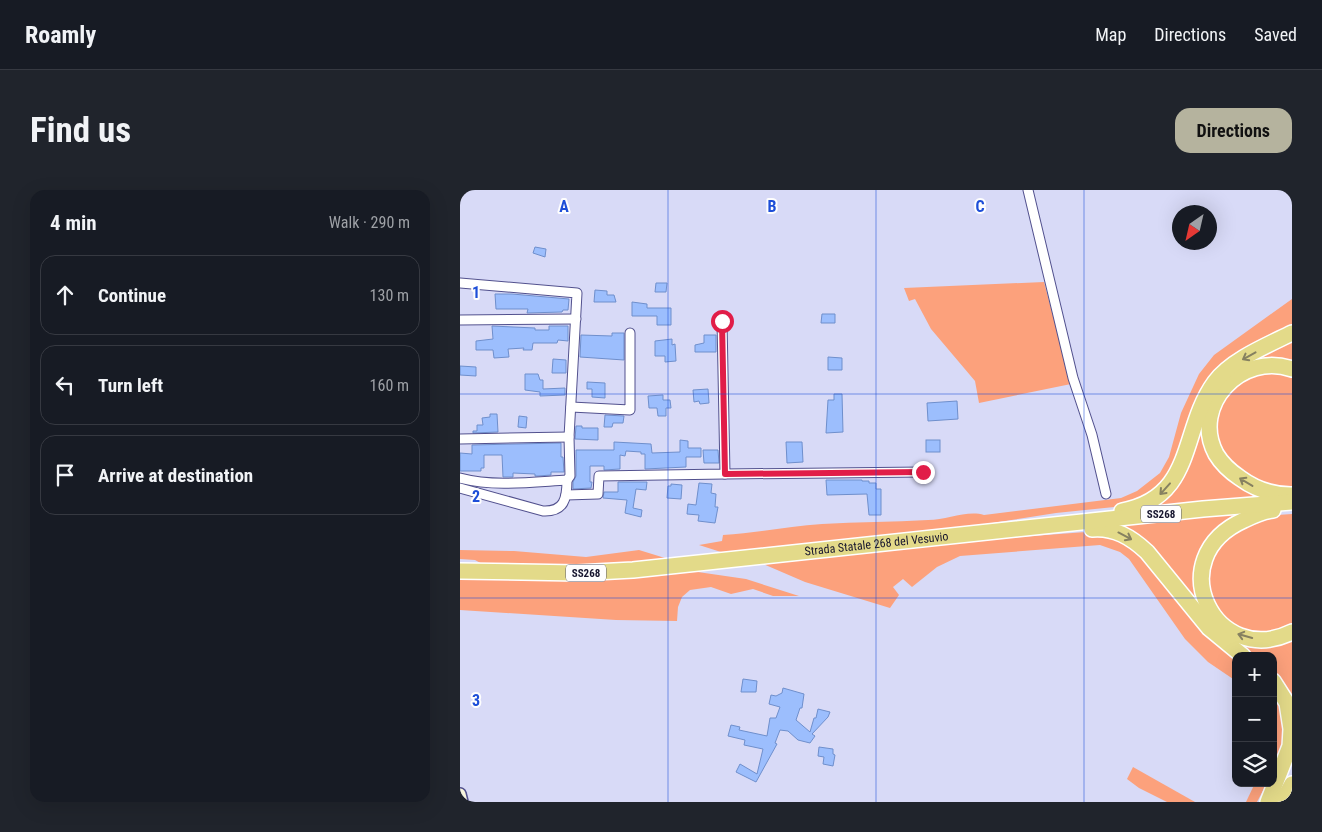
<!DOCTYPE html>
<html lang="en">
<head>
<meta charset="utf-8">
<style>
	:root { --surface:#171b24; --page:#20242c; --text:#f1f3f6; --muted:#9ea1a6; --line:#363941; --accent:#b5b39e }
	body { margin:0; font-family:"Roboto Condensed",sans-serif; background:var(--page); color:var(--text) }
	.controls { position:absolute; right:15px; bottom:15px; display:grid; overflow:hidden; border-radius:10px; box-shadow:0 5px 20px #0002 }
	.controls button { width:45px; height:45px; display:grid; place-items:center; padding:0; border:0; border-bottom:1px solid var(--line); background:var(--surface); color:var(--text); font:25px sans-serif }
	.compass { position:absolute; left:712px; top:15px; width:45px; height:45px; border-radius:50%; background:var(--surface); box-shadow:0 5px 20px #0002; rotate:214deg }
	.stop { position:absolute; width:15px; height:15px; margin:-11px; border:4px solid #e11d48; border-radius:50%; background:#fff }
	.stop.end { background:#e11d48; border-color:#fff; box-shadow:0 1px 5px #0008 }
	.list { margin:0; padding:0; list-style:none }
	h2 { display:flex; justify-content:space-between; align-items:center; height:65px; margin:0; padding:0 20px; font-size:21px }
	h2 small { font-size:16px; font-weight:400; color:var(--muted) }
	.list li { display:grid; grid-template-columns:32px 1fr auto; gap:15px; align-items:center; box-sizing:border-box; height:80px; margin:0 10px 10px; padding:0 10px; border:1px solid var(--line); border-radius:15px }
	.list b { display:block; font-size:19px; white-space:nowrap }
	.list em { font-size:16px; font-style:normal; color:var(--muted) }
	.icon { flex:none; width:28px; height:28px; fill:none; stroke:currentColor; stroke-width:2; stroke-linecap:round; stroke-linejoin:round }
	.map { position:relative; flex:none; width:832px; height:612px; overflow:hidden; border-radius:15px }
	header { display:flex; align-items:center; gap:30px; box-sizing:border-box; height:70px; padding:0 25px; background:var(--surface); border-bottom:1px solid var(--line) }
	header strong { font-size:24px }
	nav { display:flex; gap:28px; margin-inline-start:auto; font-size:18px }
	.intro { display:flex; align-items:center; justify-content:space-between; box-sizing:border-box; height:120px; padding:0 30px }
	h1 { margin:0; font-size:35px }
	.button { padding:12px 22px; border-radius:15px; background:var(--accent); color:#111; font-size:18px; font-weight:700 }
	main { display:flex; gap:30px; padding:0 30px }
	aside { flex:1; background:var(--surface); border-radius:15px; box-shadow:0 5px 20px #0002 }
	.map>svg:first-child { display:block }
	.green { fill:#fca17c }
	.building { fill:#9cbefd; stroke:#6f8fcc }
	.lines { fill:none; stroke-linecap:round; stroke-linejoin:round }
	.street-casing { stroke:#52518e; stroke-width:11 }
	.secondary-casing { stroke:#52518e; stroke-width:14 }
	.highway-casing { stroke:#fff; stroke-width:18 }
	.street { stroke:#fff; stroke-width:9 }
	.secondary { stroke:#f7f4dc; stroke-width:11 }
	.highway { stroke:#e3da89; stroke-width:15 }
	.oneway { stroke:#868160 }
	.route { stroke:#e11d48; stroke-width:6 }
	.grid { fill:none; stroke:#1d4ed8; stroke-width:1; stroke-opacity:0.55 }
	.labels { text-anchor:middle; stroke-width:4; stroke-linejoin:round; paint-order:stroke }
	.shield { fill:#fefefe; stroke:#5b5a6c; stroke-width:1 }
	.shield-label { font-size:11px; font-weight:bold; fill:#15142d }
	.street-label { font-size:12px; fill:#15142d; stroke:#fefefe }
	.grid-label { font-size:16px; text-anchor:middle; font-weight:bold; fill:#1d4ed8; stroke:#fefefe; stroke-width:4; stroke-linejoin:round; paint-order:stroke }
</style>
</head>
<body>
<header>
<strong>Roamly</strong>
<nav><a>Map</a><a>Directions</a><a>Saved</a></nav>
</header>
<div class="intro"><h1>Find us</h1><a class="button">Directions</a></div>
<main>
<aside>
<h2>4 min<small>Walk · 290 m</small></h2>
<ul class="list">
<li><svg class="icon" aria-label="ahead" viewBox="0 0 24 24"><path d="M12 20V5M6 11l6-6 6 6"/></svg><div><b>Continue</b></div><em>130 m</em></li>
<li><svg class="icon" aria-label="left" viewBox="0 0 24 24"><path d="M17 20v-9H6M10 6l-5 5 5 5"/></svg><div><b>Turn left</b></div><em>160 m</em></li>
<li><svg class="icon" aria-label="arrive" viewBox="0 0 24 24"><path d="M6 21V4h12l-3 4 3 4H6"/></svg><div><b>Arrive at destination</b></div></li>
</ul>
</aside>
<div class="map">
<svg width="832" height="612" viewBox="0 0 832 612">
	<rect width="100%" height="100%" fill="#d8daf7"/>
	<g class="green">
		<polygon points="584,92 611,194 519,213 515,191 471,139 455,109 449,111 444,98"/>
		<path d="M832,109V135L766,171L748,188L738,206L715,273L709,286L692,304L664,316L596,323L506,337L319,358L264,363L239,355L262,351L263,345C296,343 329,336 362,334C397,332 433,332 468,330C487,330 507,320 524,325L661,308L677,301L700,283L709,267L721,223L739,184L754,165Z"/>
		<path d="M832,146V174C737,150 710,276 800,305V306L688,318C729,290 727,262 743,220C747,211 750,201 757,193C775,172 808,159 832,146Z"/>
		<polygon points="818,180 832,184 832,302 795,293 766,270 754,240 758,214 786,186"/>
		<path d="M785,322C768,328 743,343 741,364C739,380 742,399 742,415L802,456L821,453L832,447V516L813,484V466H790L658,336Z"/>
		<polygon points="832,324 832,437 816,444 783,442 757,422 746,384 758,353 804,326"/>
		<polygon points="639,341 667,354 681,367 745,443 776,468 776,491 748,472 725,449 669,369 660,362 640,355 500,366 477,377 452,397 443,389 433,397 439,405 430,418 345,392 301,373 508,351"/>
		<path d="M0,360L54,361L126,367L179,360L205,368C144,377 85,376 24,375L15,370L0,369Z"/>
		<polygon points="224,380 286,389 339,406 313,406 293,399 271,404 251,397 230,400 222,407 218,417 217,431 156,430 0,420 0,387"/>
		<path d="M813,499C822,517 828,536 824,557C822,565 817,574 813,583Z"/>
		<polygon points="673,577 735,612 707,612 679,598 667,589"/>
		<polygon points="795,593 807,593 797,612 786,612"/>
	</g>
	<g class="building">
		<polygon points="75,57 86,59 85,67 73,63"/>
		<polygon points="196,93 207,93 206,102 195,102"/>
		<polygon points="135,100 147,101 147,105 154,105 156,112 134,112"/>
		<polygon points="35,104 52,104 109,109 108,120 103,120 102,122 67,123 68,119 36,119"/>
		<polygon points="172,112 187,114 187,118 211,118 211,135 197,135 197,126 172,126"/>
		<polygon points="362,124 375,124 375,133 361,133"/>
		<polygon points="32,136 75,138 75,140 89,140 89,136 108,136 108,151 98,150 97,153 73,153 72,160 63,160 64,158 48,159 49,167 34,168 33,160 16,160 16,151 33,149"/>
		<polygon points="152,143 164,143 164,170 120,167 121,145 152,146"/>
		<polygon points="244,145 256,145 256,162 235,162 235,155 244,153"/>
		<polygon points="212,149 212,155 215,154 216,171 205,172 205,166 195,166 195,151"/>
		<polygon points="368,167 382,168 382,180 368,180"/>
		<polygon points="93,169 106,170 106,183 92,183"/>
		<polygon points="0,176 16,177 16,186 0,185"/>
		<polygon points="65,184 78,184 80,190 83,190 83,199 105,198 105,205 80,206 80,202 65,200"/>
		<polygon points="127,192 145,193 145,208 132,207 132,199 127,199"/>
		<polygon points="248,199 249,213 240,214 239,211 234,212 233,200"/>
		<polygon points="374,204 382,204 383,242 366,243 368,210 374,210"/>
		<polygon points="203,205 203,210 210,210 211,218 206,218 206,226 198,226 197,218 189,218 188,206"/>
		<polygon points="497,211 498,229 468,231 467,213"/>
		<polygon points="30,224 37,224 38,242 13,243 13,241 17,241 17,235 23,235 22,228 30,227"/>
		<polygon points="145,225 164,226 163,233 153,233 152,237 144,237"/>
		<polygon points="59,226 67,227 66,238 58,237"/>
		<polygon points="116,236 122,236 122,238 138,238 138,250 115,249"/>
		<polygon points="220,250 228,251 228,258 241,258 241,267 226,267 226,277 185,279 185,264 181,264 181,262 166,261 165,266 160,265 160,279 144,280 144,276 130,276 130,292 132,292 131,298 113,299 113,292 116,286 116,260 154,260 154,252 191,254 192,263 220,262"/>
		<rect x="466" y="250" width="14" height="12"/>
		<polygon points="326,252 342,252 343,272 327,273"/>
		<polygon points="101,253 101,267 103,267 104,282 91,282 91,285 78,286 75,286 75,284 53,283 53,287 43,287 42,265 24,265 24,278 21,278 21,281 0,281 0,263 12,264 12,255"/>
		<polygon points="243,260 258,260 259,273 244,273"/>
		<polygon points="366,290 402,290 402,291 409,291 409,293 416,293 416,299 421,299 421,325 409,325 407,304 367,305"/>
		<polygon points="158,292 187,292 186,300 176,299 173,318 182,320 181,327 165,323 167,310 143,308 144,302 158,302"/>
		<polygon points="239,293 252,294 251,303 256,304 255,317 258,317 255,333 238,331 239,325 227,324 228,314 236,315"/>
		<polygon points="211,294 222,295 221,309 207,308 208,296 211,296"/>
		<polygon points="283,489 297,491 296,502 281,502"/>
		<polygon points="323,498 344,504 342,518 340,518 336,530 350,542 354,528 356,528 358,519 370,522 368,527 352,544 355,546 350,553 338,550 328,541 320,540 315,553 317,554 296,592 276,582 280,574 297,584 303,559 284,555 285,550 268,546 271,535 280,537 279,540 307,546 310,528 316,528 320,517 309,514 311,505 316,506 322,503"/>
		<polygon points="359,557 373,559 373,564 375,565 373,576 363,574 364,567 358,566"/>
	</g>
	<g class="lines">
		<defs>
			<g id="street">
				<polyline points="568,0 613,188 632,245 646,304"/>
				<path d="M0,93L117,103L109,247L110,286L107,290C72,292 34,297 0,288"/>
				<polyline points="0,130 116,129"/>
				<polyline points="111,217 170,220 170,143"/>
				<polyline points="0,249 109,247"/>
				<polyline points="265,284 463,282"/>
				<path d="M0,298L83,321C104,322 107,309 107,290"/>
				<polyline points="106,305 138,304 139,286 265,284 262,131"/>
			</g>
			<polyline id="secondary" points="0,604 2,612"/>
			<g id="highway">
				<path d="M831,305C812,305 795,299 780,288C771,282 762,274 756,264C730,215 782,161 832,179"/>
				<path d="M813,320C803,321 794,325 784,330C699,368 755,480 832,442"/>
				<path d="M662,321C736,307 720,240 755,192C771,170 808,155 832,143"/>
				<path d="M632,339C654,337 671,347 687,362L749,438L783,466"/>
				<path id="s1" d="M0,381L117,383L173,380L743,319L832,312"/>
				<polyline points="808,612 830,556 831,539 827,513 813,491"/>
				<polyline points="822,612 832,594"/>
			</g>
		</defs>
		<use href="#street" class="street-casing"/>
		<use href="#secondary" class="secondary-casing"/>
		<use href="#highway" class="highway-casing"/>
		<use href="#street" class="street"/>
		<use href="#secondary" class="secondary"/>
		<use href="#highway" class="highway"/>
	</g>
	<defs><path id="oneway-shaft" d="M-6 0H5M1.5-3L5.5 0L1.5 3" fill="none" stroke-width="1.6" stroke-linecap="round" stroke-linejoin="round" transform="scale(1.25)"/></defs>
	<g class="oneway">
		<use href="#oneway-shaft" transform="translate(789 166) rotate(151)"/>
		<use href="#oneway-shaft" transform="translate(786 292) rotate(-149)"/>
		<use href="#oneway-shaft" transform="translate(705 299) rotate(132)"/>
		<use href="#oneway-shaft" transform="translate(665 346) rotate(28)"/>
		<use href="#oneway-shaft" transform="translate(785 446) rotate(-164)"/>
	</g>
	<g class="lines">
		<polyline class="route" points="262,131 265,284 463,282"/>
	</g>
	<path class="grid" d="M208,0V612M416,0V612M624,0V612M0,204H832M0,408H832"/>
	<g class="labels">
		<g class="shield">
			<rect x="681" y="315.5" width="40" height="17" rx="4"/>
			<rect x="106" y="374.5" width="40" height="17" rx="4"/>
		</g>
		<g class="shield-label">
			<text x="701" y="328">SS268</text>
			<text x="126" y="387">SS268</text>
		</g>
		<g class="street-label">
			<text dy="4" stroke="none"><textPath href="#s1" startOffset="418">Strada Statale 268 del Vesuvio</textPath></text>
		</g>
	</g>
	<g class="grid-label">
		<text x="104" y="22">A</text>
		<text x="312" y="22">B</text>
		<text x="520" y="22">C</text>
		<text x="16" y="108">1</text>
		<text x="16" y="312">2</text>
		<text x="16" y="516">3</text>
	</g>
</svg>
<div class="controls">
<button>+</button>
<button>−</button>
<button><svg class="icon" aria-label="layers" viewBox="0 0 24 24"><path d="M12 4l9 5-9 5-9-5zM3 14l9 5 9-5"/></svg></button>
</div>
<svg class="compass" viewBox="-18 -18 36 36"><path d="M0-13l5 13h-10z" fill="#e53935"/><path d="M0 13l5-13h-10z" fill="#9ea1a6"/></svg>
<div class="stop" style="left:262px;top:131px"></div>
<div class="stop end" style="left:463px;top:282px"></div>
</div>
</main>
</body>
</html>
